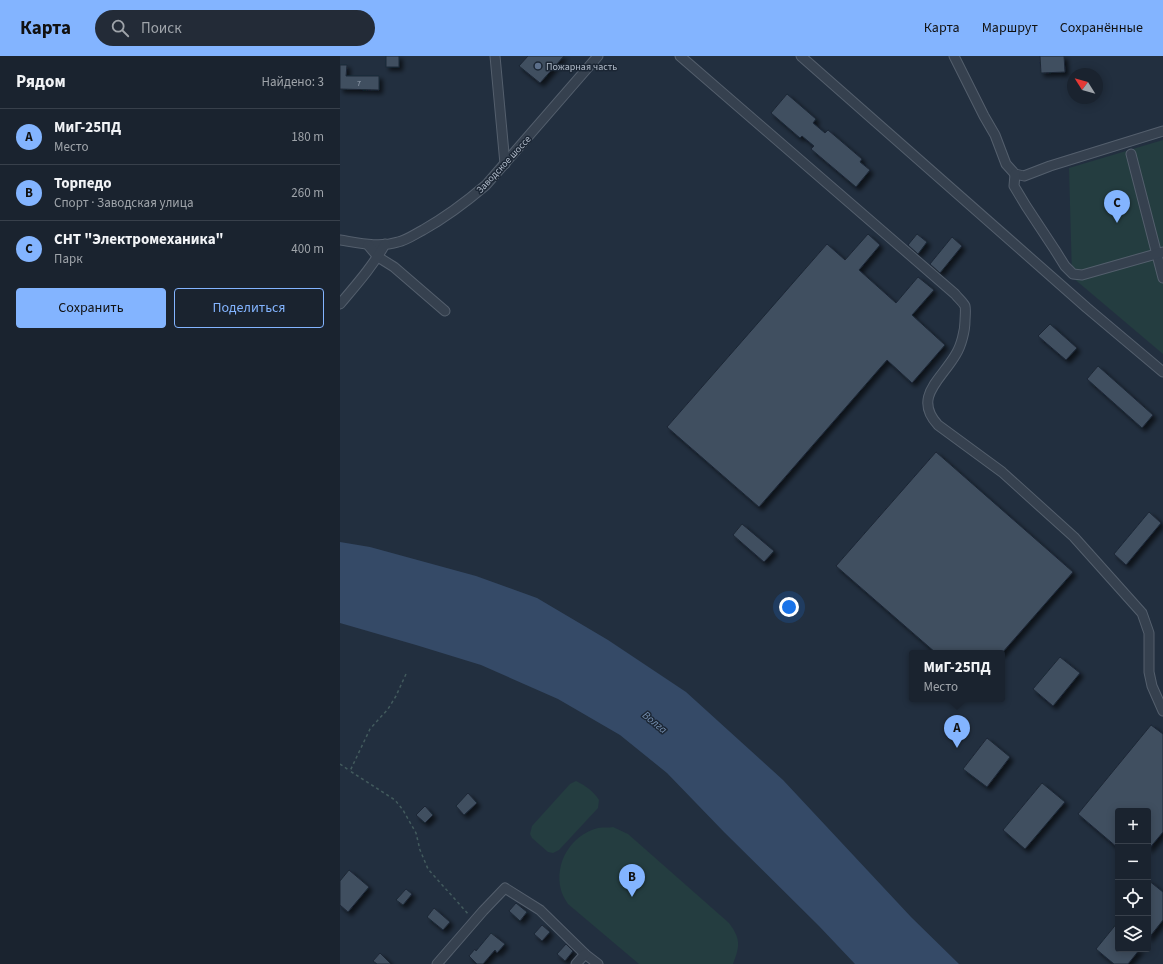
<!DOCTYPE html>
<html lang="ru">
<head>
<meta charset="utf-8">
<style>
	:root { --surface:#1a232f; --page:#232b37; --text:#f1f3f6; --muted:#9fa4aa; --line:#38404b; --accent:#83b4ff }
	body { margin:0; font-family:"Source Sans 3",sans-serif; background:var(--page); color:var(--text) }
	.controls { position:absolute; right:12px; bottom:12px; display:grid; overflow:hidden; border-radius:4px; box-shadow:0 2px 10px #0003 }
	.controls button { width:36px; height:36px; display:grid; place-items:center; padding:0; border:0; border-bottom:1px solid var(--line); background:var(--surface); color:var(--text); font:20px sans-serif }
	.compass { position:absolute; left:727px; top:12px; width:36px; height:36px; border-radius:50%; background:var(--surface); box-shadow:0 2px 10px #0003; rotate:307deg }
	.you { position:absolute; left:449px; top:551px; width:14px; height:14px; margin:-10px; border:3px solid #fff; border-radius:50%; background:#1a73e8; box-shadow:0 0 0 6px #1a73e833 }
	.badge { display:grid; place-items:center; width:26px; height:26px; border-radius:50%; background:var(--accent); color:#111; font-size:13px; font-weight:700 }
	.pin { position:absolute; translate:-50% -33px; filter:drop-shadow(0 1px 2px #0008) }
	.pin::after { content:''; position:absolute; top:21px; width:14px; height:12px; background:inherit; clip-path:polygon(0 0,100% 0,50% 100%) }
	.popup { position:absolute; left:569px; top:594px; width:96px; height:52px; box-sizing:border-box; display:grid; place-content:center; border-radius:4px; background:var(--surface); filter:drop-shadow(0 1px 3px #0005); font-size:13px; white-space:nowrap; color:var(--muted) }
	.popup b { font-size:15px; color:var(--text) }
	.popup::after { content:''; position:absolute; left:50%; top:100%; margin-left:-8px; border:8px solid transparent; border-top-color:var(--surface) }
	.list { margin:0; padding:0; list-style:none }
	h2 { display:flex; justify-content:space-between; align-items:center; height:52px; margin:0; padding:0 16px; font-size:17px }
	h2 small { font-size:13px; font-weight:400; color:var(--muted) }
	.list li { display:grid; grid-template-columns:26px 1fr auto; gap:12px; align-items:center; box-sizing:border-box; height:56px; padding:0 16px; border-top:1px solid var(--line) }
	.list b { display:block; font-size:15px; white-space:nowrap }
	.list p { margin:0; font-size:13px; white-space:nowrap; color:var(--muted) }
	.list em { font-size:13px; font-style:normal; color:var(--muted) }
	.actions { display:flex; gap:8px; padding:12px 16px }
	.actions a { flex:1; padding:9px 0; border:1px solid var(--accent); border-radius:4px; text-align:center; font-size:14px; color:var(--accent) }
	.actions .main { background:var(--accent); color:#111 }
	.icon { flex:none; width:22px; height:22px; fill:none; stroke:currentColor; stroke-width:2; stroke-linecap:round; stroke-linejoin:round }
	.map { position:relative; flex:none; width:823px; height:908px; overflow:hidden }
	header { display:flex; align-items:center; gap:24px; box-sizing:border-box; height:56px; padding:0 20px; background:var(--accent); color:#111 }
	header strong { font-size:19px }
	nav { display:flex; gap:22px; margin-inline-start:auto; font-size:14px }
	.search { width:280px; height:36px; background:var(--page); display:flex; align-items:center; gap:10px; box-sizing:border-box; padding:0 14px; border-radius:22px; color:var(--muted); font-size:15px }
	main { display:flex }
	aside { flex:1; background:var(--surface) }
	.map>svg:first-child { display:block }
	.green { fill:#243d40 }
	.water { fill:#354a67 }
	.building { fill:#414f61; stroke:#1d2836; filter:url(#shadow) }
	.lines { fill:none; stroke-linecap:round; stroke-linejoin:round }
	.minor-casing { stroke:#545f6d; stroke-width:11 }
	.path { stroke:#425a5d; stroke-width:1.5; stroke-dasharray:3 3; stroke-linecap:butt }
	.minor { stroke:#36414f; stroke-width:9 }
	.service-dot { fill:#5c6f8a; stroke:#1b2634; stroke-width:1.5 }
	.labels { text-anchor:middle; stroke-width:3; stroke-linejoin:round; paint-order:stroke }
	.number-label { font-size:8px; fill:#96a1b0 }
	.poi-label { font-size:10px; fill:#b2bcca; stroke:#1b2634; text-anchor:start }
	.street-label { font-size:10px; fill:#b2bcca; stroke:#1b2634 }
	.water-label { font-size:11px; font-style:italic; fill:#7892b3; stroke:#1b2634 }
</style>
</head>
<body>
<header>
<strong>Карта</strong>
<div class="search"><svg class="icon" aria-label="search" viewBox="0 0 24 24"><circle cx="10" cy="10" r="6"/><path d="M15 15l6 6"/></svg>Поиск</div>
<nav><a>Карта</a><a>Маршрут</a><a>Сохранённые</a></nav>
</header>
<main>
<aside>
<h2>Рядом<small>Найдено: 3</small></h2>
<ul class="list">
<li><span class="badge">A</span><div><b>МиГ-25ПД</b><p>Место</p></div><em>180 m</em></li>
<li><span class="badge">B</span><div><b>Торпедо</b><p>Спорт · Заводская улица</p></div><em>260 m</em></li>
<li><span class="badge">C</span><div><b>СНТ &quot;Электромеханика&quot;</b><p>Парк</p></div><em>400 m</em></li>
</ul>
<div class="actions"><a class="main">Сохранить</a><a>Поделиться</a></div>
</aside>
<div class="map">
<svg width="823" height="908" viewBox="0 0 823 908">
	<defs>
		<filter id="shadow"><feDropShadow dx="3.5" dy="3.5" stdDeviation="2" flood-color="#0009"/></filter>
	</defs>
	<rect width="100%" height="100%" fill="#222f3f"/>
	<g class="green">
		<polygon points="823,84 823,298 732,221 729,112"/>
		<path d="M236,725C245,729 254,736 259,744L258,752L219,794L213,797L208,796L192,782L190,778L192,770L230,728Z"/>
		<path d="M273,771L288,778L389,867C401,883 400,890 393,908H299L228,848C225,843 222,839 221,834C214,807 231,779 258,772C263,771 269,772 273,771Z"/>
	</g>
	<polygon class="water" points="0,486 30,491 136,520 197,542 268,584 346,636 443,724 571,861 619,908 515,908 479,870 384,776 327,717 280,679 218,643 141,609 76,589 0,567"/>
	<g class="building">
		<rect x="46" y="0" width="13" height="11"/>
		<polygon points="188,0 224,0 200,27 179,10"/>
		<polygon points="700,0 724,0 725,16 701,17"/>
		<polygon points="0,9 7,9 6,20 39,20 39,34 0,33"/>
		<polygon points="447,38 476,63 473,67 485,77 488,74 522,103 520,106 530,114 516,131 471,93 474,90 462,80 460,82 431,57"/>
		<polygon points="528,178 540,189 519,214 556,247 578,221 594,234 572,259 605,289 572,327 547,304 419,451 327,371 487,188 505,204"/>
		<polygon points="577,178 587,186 578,198 568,189"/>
		<polygon points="612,181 622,190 600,217 590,208"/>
		<polygon points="710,268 737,292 726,304 698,280"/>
		<polygon points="758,310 813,359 802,372 747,323"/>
		<polygon points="596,396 733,516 662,597 596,597 496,510"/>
		<polygon points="809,456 821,467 786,509 774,498"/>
		<polygon points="402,468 434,495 424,506 393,479"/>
		<polygon points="720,601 740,617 713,650 693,633"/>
		<polygon points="811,669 823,678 823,776 808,794 808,755 778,755 778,792 738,758"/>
		<polygon points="647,682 670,701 647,731 623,713"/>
		<polygon points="702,727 725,746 685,793 663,774"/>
		<polygon points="128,737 137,747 124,759 116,750"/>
		<polygon points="85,750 93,759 85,767 76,759"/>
		<polygon points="9,814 29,831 8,856 0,849 0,825"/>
		<polygon points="808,824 823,836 823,864 808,883"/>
		<polygon points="66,833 72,838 63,849 56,844"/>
		<polygon points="176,847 187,856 180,865 169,855"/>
		<polygon points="94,852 110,866 103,874 87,861"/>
		<polygon points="778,866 778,893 800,893 788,908 774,908 756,893"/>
		<polygon points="202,869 210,876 202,885 194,878"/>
		<polygon points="151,877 165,888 157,897 155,894 143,908 137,908 129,900 135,893 136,895"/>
		<polygon points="226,888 233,895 225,905 217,898"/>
		<polygon points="40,897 51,908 37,908 33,905"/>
	</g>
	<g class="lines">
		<defs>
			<g id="minor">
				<polyline points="155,0 165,108"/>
				<path d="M340,0L615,238C618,242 623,246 625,250C626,254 625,261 625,265C625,275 621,290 616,298C602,323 572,341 598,369L662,416L734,481L802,557L809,577V616L812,630L823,655"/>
				<polyline points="461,0 747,252 823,316"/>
				<polyline points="614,0 644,60 655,79 666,108 675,118 684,120 710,110 823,75"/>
				<polyline points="791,98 823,222"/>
				<polyline points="675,118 674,130 686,150 715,194 725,210 733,218 742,219 823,196"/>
				<path d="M0,184C19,187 39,192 58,186C67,184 75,178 83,174C106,161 126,146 146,129L258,0"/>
				<polyline points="28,189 38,201 54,211 105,255"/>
				<path d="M0,248C16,229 33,210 45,188"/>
				<polyline points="97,908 143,855 165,832 200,854 245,898 258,908"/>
				<polyline points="236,908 245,898"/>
			</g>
		</defs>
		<use href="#minor" class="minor-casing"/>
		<g class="path">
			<polyline points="66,618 56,640 48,653 30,673 10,715 55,744 63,754 76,777 80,794 88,813 129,859"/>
			<polyline points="0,708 10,715"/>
		</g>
		<use href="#minor" class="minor"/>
	</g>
	<circle class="service-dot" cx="198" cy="10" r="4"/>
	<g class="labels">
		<g class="number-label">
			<text x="19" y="30">7</text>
		</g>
		<g class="poi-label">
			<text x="206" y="14">Пожарная часть</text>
		</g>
		<g class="street-label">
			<text transform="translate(163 108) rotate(-47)" y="4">Заводское шоссе</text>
		</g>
		<g class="water-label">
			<text transform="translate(315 666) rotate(39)" y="4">Волга</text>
		</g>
	</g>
</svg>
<div class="controls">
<button>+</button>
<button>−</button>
<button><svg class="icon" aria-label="locate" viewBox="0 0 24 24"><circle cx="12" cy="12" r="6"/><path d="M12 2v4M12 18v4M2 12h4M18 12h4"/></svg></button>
<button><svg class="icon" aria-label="layers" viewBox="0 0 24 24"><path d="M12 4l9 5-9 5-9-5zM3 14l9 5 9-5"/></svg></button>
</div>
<svg class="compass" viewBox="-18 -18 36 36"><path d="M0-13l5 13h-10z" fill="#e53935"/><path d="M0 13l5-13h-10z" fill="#9fa4aa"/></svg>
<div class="you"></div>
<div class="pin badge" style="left:617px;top:692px">A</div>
<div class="popup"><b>МиГ-25ПД</b>Место</div>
<div class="pin badge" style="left:292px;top:841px">B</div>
<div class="pin badge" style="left:777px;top:167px">C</div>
</div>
</main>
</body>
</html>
